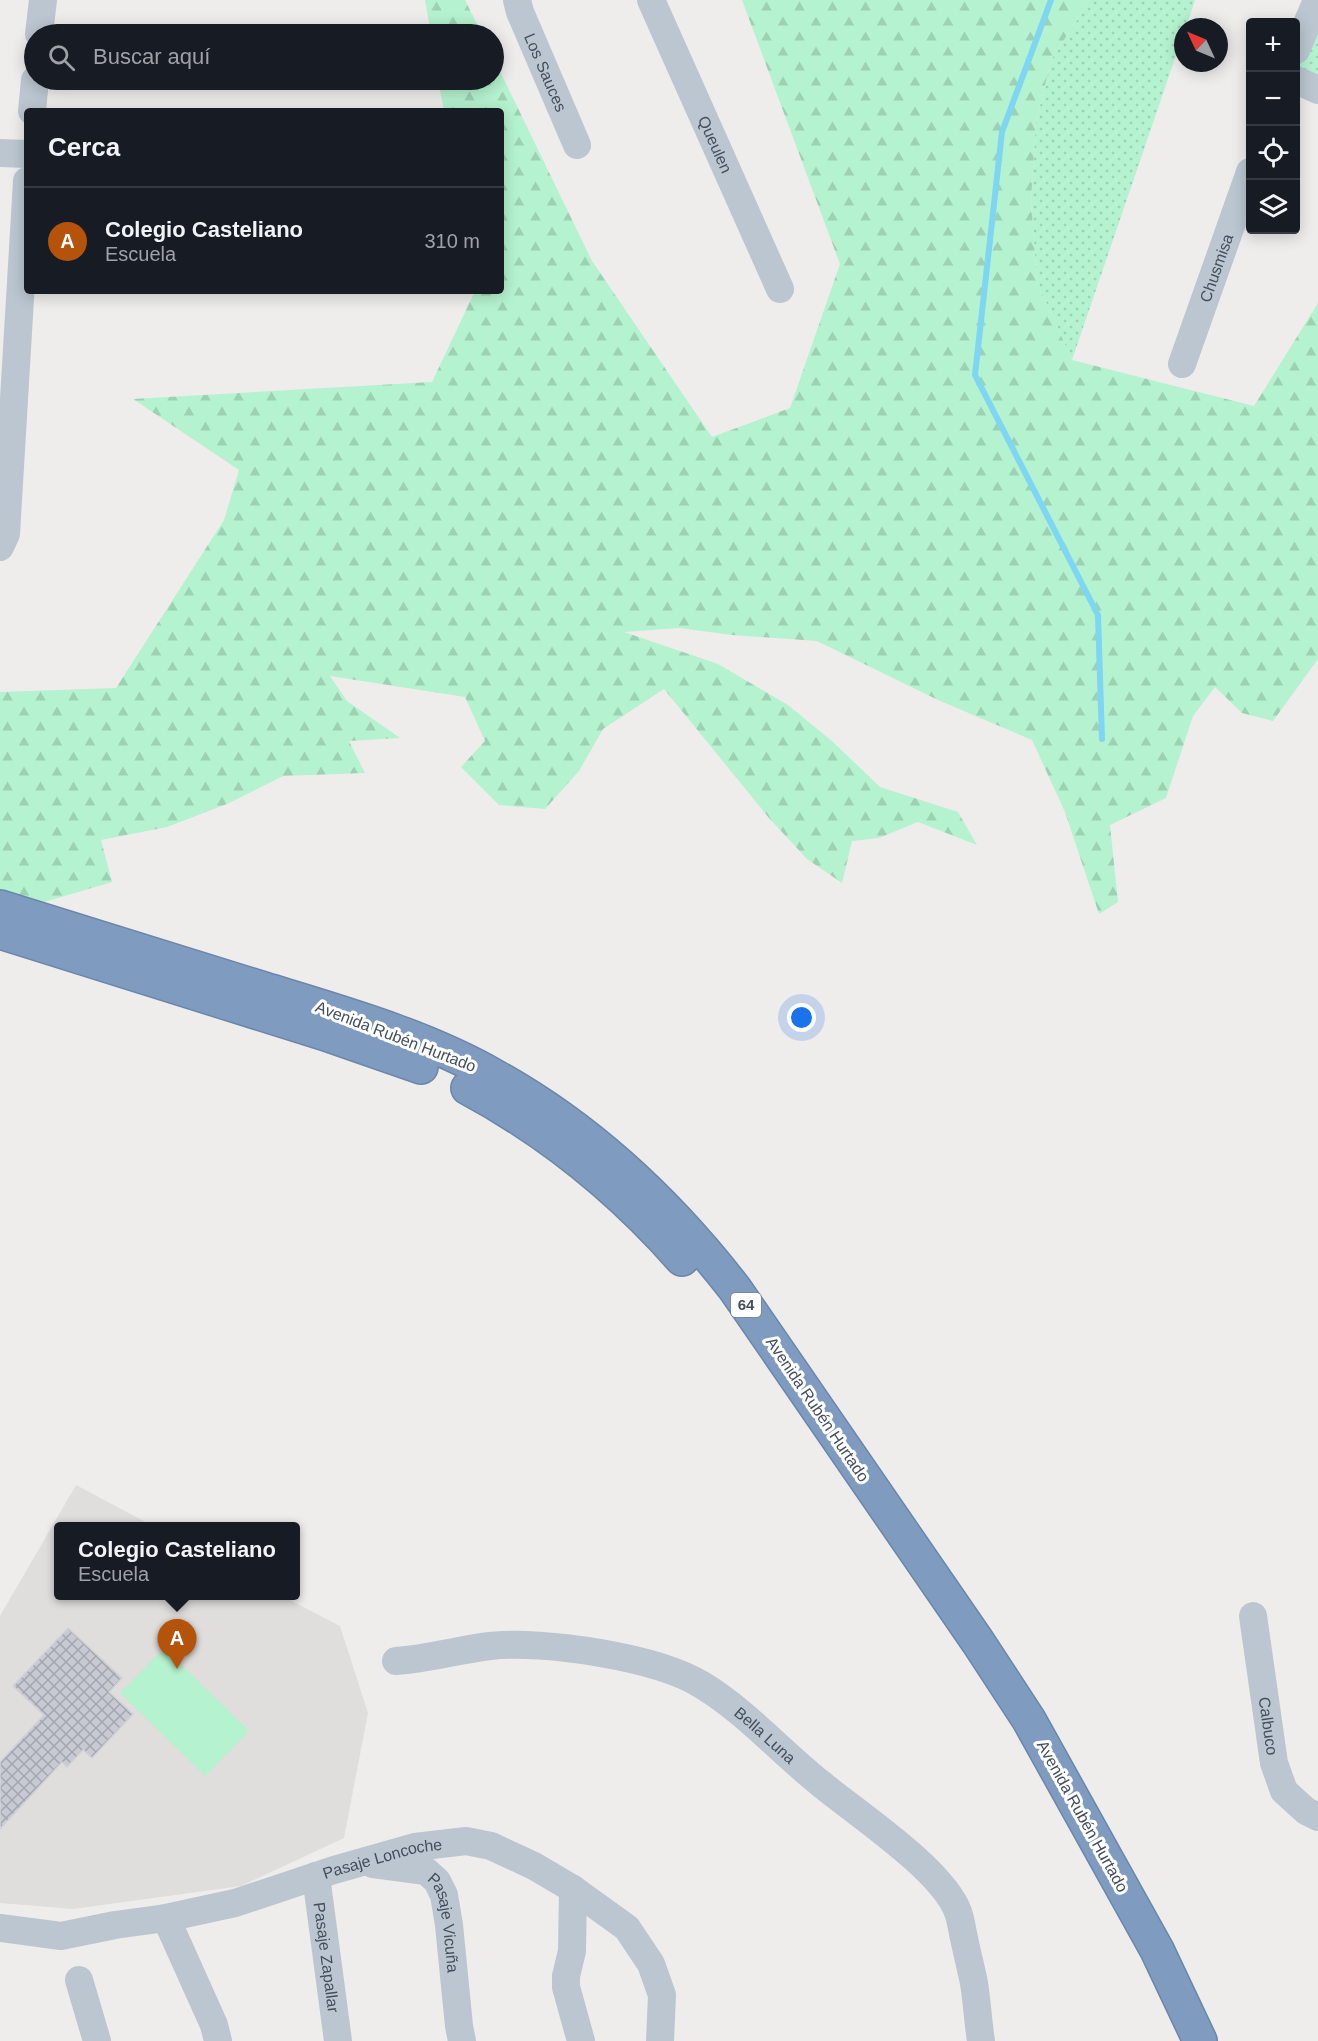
<!DOCTYPE html>
<html lang="es">
<head>
<meta charset="utf-8">
<style>
	:root { --surface:#171b24; --page:#242831; --text:#f1f3f6; --muted:#9ea1a6; --line:#363941; --accent:#b45309 }
	body { margin:0; font-family:Arial,sans-serif; background:var(--page); color:var(--text) }
	.controls { position:absolute; right:18px; top:18px; display:grid; overflow:hidden; border-radius:6px; box-shadow:0 3px 15px #0003 }
	.controls button { width:54px; height:54px; display:grid; place-items:center; padding:0; border:0; border-bottom:2px solid var(--line); background:var(--surface); color:var(--text); font:30px sans-serif }
	.compass { position:absolute; left:1174px; top:18px; width:54px; height:54px; border-radius:50%; background:var(--surface); box-shadow:0 3px 15px #0003; rotate:314deg }
	.you { position:absolute; left:802px; top:1018px; width:21px; height:21px; margin:-15px; border:4px solid #fff; border-radius:50%; background:#1a73e8; box-shadow:0 0 0 9px #1a73e833 }
	.badge { display:grid; place-items:center; width:39px; height:39px; border-radius:50%; background:var(--accent); color:#fff; font-size:20px; font-weight:700 }
	.pin { position:absolute; translate:-50% -50px; filter:drop-shadow(0 2px 3px #0008) }
	.pin::after { content:''; position:absolute; top:32px; width:21px; height:18px; background:inherit; clip-path:polygon(0 0,100% 0,50% 100%) }
	.popup { position:absolute; left:54px; top:1522px; width:246px; height:78px; box-sizing:border-box; display:grid; place-content:center; border-radius:6px; background:var(--surface); filter:drop-shadow(0 2px 4px #0005); font-size:20px; white-space:nowrap; color:var(--muted) }
	.popup b { font-size:22px; color:var(--text) }
	.popup::after { content:''; position:absolute; left:50%; top:100%; margin-left:-12px; border:12px solid transparent; border-top-color:var(--surface) }
	.list { margin:0; padding:0; list-style:none }
	h2 { display:flex; justify-content:space-between; align-items:center; height:78px; margin:0; padding:0 24px; font-size:26px }
	h2 small { font-size:20px; font-weight:400; color:var(--muted) }
	.list li { display:grid; grid-template-columns:39px 1fr auto; gap:18px; align-items:center; box-sizing:border-box; height:108px; padding:0 24px; border-top:2px solid var(--line) }
	.list b { display:block; font-size:22px; white-space:nowrap }
	.list p { margin:0; font-size:20px; white-space:nowrap; color:var(--muted) }
	.list em { font-size:20px; font-style:normal; color:var(--muted) }
	.icon { flex:none; width:33px; height:33px; fill:none; stroke:currentColor; stroke-width:2; stroke-linecap:round; stroke-linejoin:round }
	.map { position:relative; flex:none; width:1318px; height:2041px; overflow:hidden }
	.search { position:absolute; background:var(--surface); box-shadow:0 3px 15px #0003; left:24px; top:24px; width:480px; height:66px; display:flex; align-items:center; gap:15px; box-sizing:border-box; padding:0 21px; border-radius:33px; color:var(--muted); font-size:22px }
	.panel { position:absolute; background:var(--surface); box-shadow:0 3px 15px #0003; left:24px; top:108px; width:480px; height:186px; border-radius:6px }
	.map>svg:first-child { display:block }
	.education { fill:#e0dddd }
	.grass { fill:url(#grass-dots) }
	.forest { fill:url(#forest-firs) }
	.park { fill:#b5f2cf }
	.lines { fill:none; stroke-linecap:round; stroke-linejoin:round }
	.stream { stroke:#7ed6f2; stroke-width:6 }
	.building { fill:url(#building-cross-hatch); stroke:#cfd2d8; stroke-width:1.5 }
	.highway-casing { stroke:#6a87ab; stroke-width:36 }
	.minor { stroke:#bbc6d0; stroke-width:28 }
	.highway { stroke:#7f9cc0; stroke-width:33 }
	.labels { text-anchor:middle; stroke-width:6; stroke-linejoin:round; paint-order:stroke }
	.shield { fill:#fff; stroke:#7b848c; stroke-width:1.5 }
	.shield-label { font-size:15px; font-weight:bold; fill:#434f5b }
	.street-label { font-size:16px; fill:#434f5b; stroke:#fff }
</style>
</head>
<body>
<div class="map">
<svg width="1318" height="2041" viewBox="0 0 1318 2041">
	<defs>
		<pattern id="grass-dots" width="8" height="8" patternUnits="userSpaceOnUse" patternTransform="scale(1.5)"><rect width="8" height="8" fill="#b5f2cf"/><path d="M2 2h.1M6 6h.1" fill="none" stroke="#9dd1b4" stroke-width="1.8" stroke-linecap="round"/></pattern>
		<pattern id="forest-firs" width="22" height="20" patternUnits="userSpaceOnUse" patternTransform="scale(1.5)"><rect width="22" height="20" fill="#b5f2cf"/><path d="M5 1l3.5 6h-7zM16 11l3.5 6h-7z" fill="#9dd1b4"/></pattern>
		<pattern id="building-cross-hatch" width="8" height="8" patternUnits="userSpaceOnUse" patternTransform="scale(1.5)"><rect width="8" height="8" fill="#c7cad3"/><path d="M0 0l8 8M0 8l8-8" fill="none" stroke="#a3a6ae"/></pattern>
	</defs>
	<rect width="100%" height="100%" fill="#efecec"/>
	<polygon class="education" points="76,1485 153,1526 58,1526 58,1596 282,1596 340,1626 368,1713 344,1838 241,1886 73,1909 0,1903 0,1616"/>
	<g class="grass">
		<polygon points="1090,0 1195,0 1186,27 1183,27 1183,35 1072,360 1037,282 1031,200 1036,122 1051,60"/>
		<polygon points="1318,13 1318,82 1296,73 1296,62"/>
	</g>
	<g class="forest">
		<polygon points="425,0 465,0 482,34 431,34"/>
		<polygon points="742,0 1090,0 1051,60 1036,122 1031,200 1037,282 1072,360 1254,406 1318,303 1318,659 1273,721 1242,713 1215,687 1193,716 1166,798 1110,825 1118,902 1099,914 1065,812 1032,740 938,700 817,641 732,635 679,628 624,632 718,664 788,705 833,742 880,787 958,812 977,845 918,822 879,838 852,841 842,883 807,859 769,818 664,689 603,729 579,771 545,809 499,805 461,767 485,741 465,697 330,676 347,701 400,738 349,741 365,773 283,776 227,804 167,827 101,840 112,882 41,903 0,890 0,692 116,688 224,520 239,470 133,399 432,382 475,291 501,291 501,111 444,111 438,80 494,80 494,59 592,261 712,437 790,408 840,264"/>
	</g>
	<polygon class="park" points="164,1648 249,1731 205,1776 120,1693"/>
	<g class="lines">
		<polyline class="stream" points="1051,0 1002,132 975,375 1098,615 1102,739"/>
	</g>
	<polygon class="building" points="68,1628 122,1678 109,1692 133,1714 92,1758 83,1750 67,1767 62,1762 0,1829 0,1762 44,1715 13,1686"/>
	<g class="lines">
		<defs>
			<g id="highway">
				<path d="M0,907C88,935 176,962 264,989C342,1013 425,1036 496,1077C591,1130 669,1204 735,1289L978,1642L1029,1720L1157,1950L1200,2041"/>
				<polyline points="0,932 323,1033 421,1067"/>
				<path d="M468,1088C550,1132 621,1190 682,1259"/>
			</g>
		</defs>
		<use href="#highway" class="highway-casing"/>
		<g class="minor">
			<path id="s1" d="M517,0L520,12L577,145"/>
			<path id="s2" d="M651,0L780,289"/>
			<polyline points="39,34 43,0"/>
			<polyline points="1296,50 1317,0"/>
			<polyline points="1296,80 1318,90"/>
			<polyline points="32,111 35,80"/>
			<polyline points="0,153 27,154"/>
			<path id="s3" d="M1182,364L1250,172"/>
			<polyline points="0,547 6,534 27,181"/>
			<path id="s4" d="M1253,1616L1274,1763L1284,1791L1306,1811L1318,1817"/>
			<path id="s5" d="M396,1661C428,1659 458,1650 490,1646C543,1640 657,1657 702,1685C745,1711 780,1751 820,1783C856,1813 942,1869 958,1912C961,1920 962,1930 964,1938C967,1953 971,1968 974,1983C977,2002 978,2022 981,2041"/>
			<path id="s6" d="M373,1864L426,1871L437,1881L444,1895L449,1925L459,2026L462,2041"/>
			<path id="s7" d="M316,1876L338,2041"/>
			<polyline points="573,1889 572,1951 566,1976 566,1987 581,2041"/>
			<polyline points="166,1918 214,2025 218,2041"/>
			<path id="s8" d="M0,1928L61,1936L115,1925L166,1918L235,1903L334,1870L415,1847L466,1841L491,1846L534,1866L573,1889L627,1928L651,1964L662,1995L660,2041"/>
			<polyline points="79,1980 97,2041"/>
		</g>
		<use href="#highway" class="highway"/>
	</g>
	<g class="labels">
		<rect class="shield" x="731" y="1293" width="30" height="24" rx="4.5"/>
		<g class="shield-label">
			<text x="746" y="1310">64</text>
		</g>
		<g class="street-label">
			<text dy="6" stroke="none"><textPath href="#s1" startOffset="78">Los Sauces</textPath></text>
			<text dy="6" stroke="none"><textPath href="#s2" startOffset="158">Queulen</textPath></text>
			<text dy="6" stroke="none"><textPath href="#s3" startOffset="102">Chusmisa</textPath></text>
			<text transform="translate(396 1036) rotate(21)" y="6">Avenida Rubén Hurtado</text>
			<text transform="translate(818 1409) rotate(56)" y="6">Avenida Rubén Hurtado</text>
			<text dy="6" stroke="none"><textPath href="#s4" startOffset="111">Calbuco</textPath></text>
			<text dy="6" stroke="none"><textPath href="#s5" startOffset="394">Bella Luna</textPath></text>
			<text transform="translate(1083 1816) rotate(61)" y="6">Avenida Rubén Hurtado</text>
			<text dy="6" stroke="none"><textPath href="#s8" startOffset="393">Pasaje Loncoche</textPath></text>
			<text dy="6" stroke="none"><textPath href="#s6" startOffset="111">Pasaje Vicuña</textPath></text>
			<text dy="6" stroke="none"><textPath href="#s7" startOffset="82">Pasaje Zapallar</textPath></text>
		</g>
	</g>
</svg>
<div class="controls">
<button>+</button>
<button>−</button>
<button><svg class="icon" aria-label="locate" viewBox="0 0 24 24"><circle cx="12" cy="12" r="6"/><path d="M12 2v4M12 18v4M2 12h4M18 12h4"/></svg></button>
<button><svg class="icon" aria-label="layers" viewBox="0 0 24 24"><path d="M12 4l9 5-9 5-9-5zM3 14l9 5 9-5"/></svg></button>
</div>
<svg class="compass" viewBox="-18 -18 36 36"><path d="M0-13l5 13h-10z" fill="#e53935"/><path d="M0 13l5-13h-10z" fill="#9ea1a6"/></svg>
<div class="you"></div>
<div class="pin badge" style="left:177px;top:1669px">A</div>
<div class="popup"><b>Colegio Casteliano</b>Escuela</div>
<div class="search"><svg class="icon" aria-label="search" viewBox="0 0 24 24"><circle cx="10" cy="10" r="6"/><path d="M15 15l6 6"/></svg>Buscar aquí</div>
<section class="panel">
<h2>Cerca<small></small></h2>
<ul class="list">
<li><span class="badge">A</span><div><b>Colegio Casteliano</b><p>Escuela</p></div><em>310 m</em></li>
</ul>
</section>
</div>
</body>
</html>
